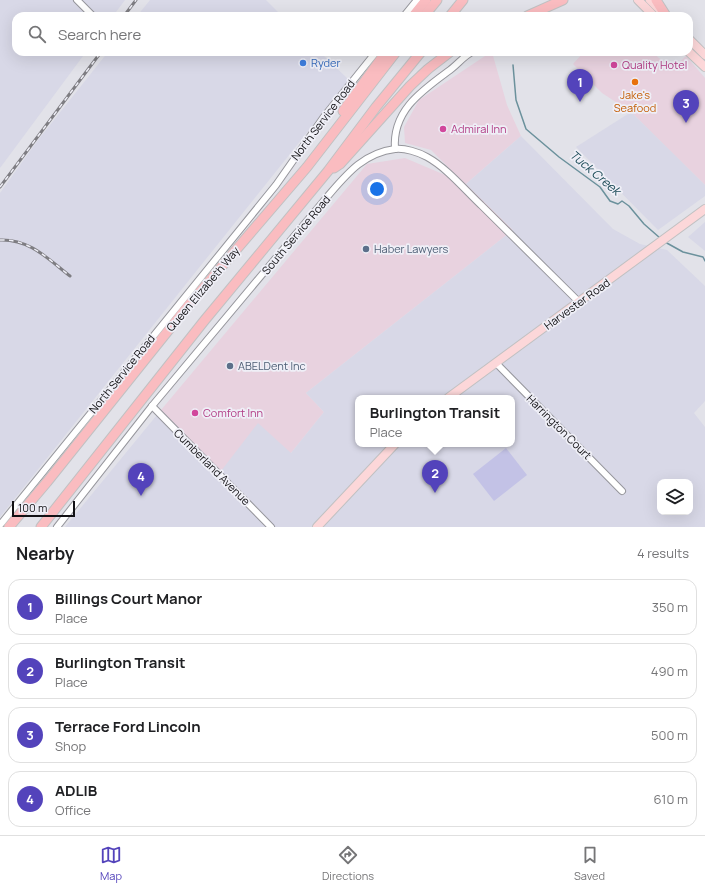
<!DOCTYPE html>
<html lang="en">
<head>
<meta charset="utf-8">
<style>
	:root { --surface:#fff; --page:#f6f6f6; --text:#202124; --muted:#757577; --line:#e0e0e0; --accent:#5343bb }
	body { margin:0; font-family:Manrope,sans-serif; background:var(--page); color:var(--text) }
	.controls { position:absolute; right:12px; bottom:12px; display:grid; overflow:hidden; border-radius:8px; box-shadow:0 4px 16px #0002 }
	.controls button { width:36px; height:36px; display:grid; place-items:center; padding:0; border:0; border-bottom:1px solid var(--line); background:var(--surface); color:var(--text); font:20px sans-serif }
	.scale { position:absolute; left:12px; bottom:10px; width:63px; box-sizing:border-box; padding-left:4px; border:2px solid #121114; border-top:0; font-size:11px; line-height:14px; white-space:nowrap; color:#121114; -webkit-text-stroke:3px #efeff7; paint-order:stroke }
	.you { position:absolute; left:377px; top:189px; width:14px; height:14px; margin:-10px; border:3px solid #fff; border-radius:50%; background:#1a73e8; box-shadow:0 0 0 6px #1a73e833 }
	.badge { display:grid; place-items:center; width:26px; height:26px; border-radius:50%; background:var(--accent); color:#fff; font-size:13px; font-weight:700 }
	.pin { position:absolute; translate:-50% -33px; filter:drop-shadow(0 1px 2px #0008) }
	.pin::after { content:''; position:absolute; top:21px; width:14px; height:12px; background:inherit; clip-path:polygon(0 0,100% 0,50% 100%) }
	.popup { position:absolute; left:355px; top:395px; width:160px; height:52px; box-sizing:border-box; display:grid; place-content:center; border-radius:8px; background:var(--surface); filter:drop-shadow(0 1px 3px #0005); font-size:13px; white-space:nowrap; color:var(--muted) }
	.popup b { font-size:15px; color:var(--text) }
	.popup::after { content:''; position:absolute; left:50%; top:100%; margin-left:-8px; border:8px solid transparent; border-top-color:var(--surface) }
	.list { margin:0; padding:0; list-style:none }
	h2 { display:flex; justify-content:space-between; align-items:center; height:52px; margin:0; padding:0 16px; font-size:17px }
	h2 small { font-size:13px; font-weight:400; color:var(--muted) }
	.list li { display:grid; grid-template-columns:26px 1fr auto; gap:12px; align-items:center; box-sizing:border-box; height:56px; margin:0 8px 8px; padding:0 8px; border:1px solid var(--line); border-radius:12px }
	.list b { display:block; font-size:15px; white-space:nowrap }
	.list p { margin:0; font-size:13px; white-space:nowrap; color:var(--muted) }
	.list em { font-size:13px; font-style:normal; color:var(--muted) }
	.icon { flex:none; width:22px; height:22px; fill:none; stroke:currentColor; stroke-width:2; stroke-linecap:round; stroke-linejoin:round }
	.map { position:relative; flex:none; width:705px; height:527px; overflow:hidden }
	.search { position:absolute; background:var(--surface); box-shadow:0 4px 16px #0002; left:12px; right:12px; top:12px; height:44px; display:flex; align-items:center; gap:10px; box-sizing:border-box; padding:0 14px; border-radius:12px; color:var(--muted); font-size:15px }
	.sheet { height:308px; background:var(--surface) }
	nav { display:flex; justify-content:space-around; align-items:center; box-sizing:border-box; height:56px; border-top:1px solid var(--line); background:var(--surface); font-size:11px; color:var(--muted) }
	nav a { display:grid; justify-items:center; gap:2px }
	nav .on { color:var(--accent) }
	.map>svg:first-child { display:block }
	.commercial { fill:#e8d2df }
	.built { fill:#d8d8e7; fill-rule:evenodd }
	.green { fill:#c3c2e6 }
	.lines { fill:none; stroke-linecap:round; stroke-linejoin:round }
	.stream { stroke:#6b919c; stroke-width:1.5 }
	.minor-casing { stroke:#96969c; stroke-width:8 }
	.major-casing { stroke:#c1c1c2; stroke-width:10 }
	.highway-casing { stroke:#c1c1c2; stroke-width:11 }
	.minor { stroke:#fff; stroke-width:6 }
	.major { stroke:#fcd7d9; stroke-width:8 }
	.highway { stroke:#fabcc0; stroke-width:9 }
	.rail-casing { stroke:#7e7d82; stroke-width:3 }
	.rail { stroke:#efeff7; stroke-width:1.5; stroke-dasharray:4.5; stroke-linecap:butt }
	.shop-dot { fill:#3f7fe0; stroke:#efeff7; stroke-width:1.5 }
	.hotel-dot { fill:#d1479c; stroke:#efeff7; stroke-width:1.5 }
	.food-dot { fill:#e8710a; stroke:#efeff7; stroke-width:1.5 }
	.service-dot { fill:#5c6f8a; stroke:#efeff7; stroke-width:1.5 }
	.labels { text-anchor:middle; stroke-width:3.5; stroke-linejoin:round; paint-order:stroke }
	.shop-label { font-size:11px; fill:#366cbe; stroke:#efeff7; text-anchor:start }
	.hotel-label { font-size:11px; fill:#b23c85; stroke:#efeff7; text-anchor:start }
	.food-label { font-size:11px; fill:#c56008; stroke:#efeff7 }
	.street-label { font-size:11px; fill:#121114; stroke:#efeff7 }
	.service-label { font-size:11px; fill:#4e5e75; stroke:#efeff7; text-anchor:start }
	.water-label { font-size:12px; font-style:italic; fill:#1c4b57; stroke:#efeff7 }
</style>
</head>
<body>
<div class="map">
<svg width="705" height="527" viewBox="0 0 705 527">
	<rect width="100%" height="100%" fill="#e2e2e9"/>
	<g class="commercial">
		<polygon points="491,52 492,52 507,105 521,136 466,184 513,230 306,393 324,412 291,453 221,471 161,410 367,164 405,158 464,183 431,150 405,143 404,127 419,100"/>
		<polygon points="584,52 652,52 672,69 686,56 705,78 705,185 631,112 602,93 573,64"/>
	</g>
	<g class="built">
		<polygon points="0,0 125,0 113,16 16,16 16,52 86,52 0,168"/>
		<polygon points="150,0 266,0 282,16 137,16"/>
		<polygon points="108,52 320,52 349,80 0,517 0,193 38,140"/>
		<polygon points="631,112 705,185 705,196 658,230 576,147"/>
		<path d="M521,136L613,229L640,244L667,250L705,286V401L694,413L705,427V527H65L161,410L221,471L258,423L291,453L324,412L306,393L513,230L466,184ZM358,398H512V444H358ZM660,482H690V512H660Z"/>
		<polygon points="705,222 705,251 688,237"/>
	</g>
	<polygon class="green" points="506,448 527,475 494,501 473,474"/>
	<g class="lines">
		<g class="stream">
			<polyline points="513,65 516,100 526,129 559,157 600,187 610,201 618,204 622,201 629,206 644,224 660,238"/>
			<polyline points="665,242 683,252 703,257 705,261"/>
		</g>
		<defs>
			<g id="minor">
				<polyline points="77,0 93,16"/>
				<polyline points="404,16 417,0"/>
				<path d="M395,149C392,110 423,90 450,70C458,64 464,56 472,52"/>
				<polyline points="496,363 622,491"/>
				<polyline points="152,406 271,527"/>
				<polyline points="0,525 276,185 323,118 376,52"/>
				<path d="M57,527L152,406L327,197C346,175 363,153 395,149C405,148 418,152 427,157C447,168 465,190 481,205C514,238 547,270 579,302"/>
			</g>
			<g id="major">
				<polyline points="638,0 654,16"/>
				<polyline points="650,0 660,10"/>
				<polyline points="689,39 705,55"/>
				<polyline points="689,52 705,67"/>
				<polyline points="448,398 705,209"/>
				<polyline points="317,527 395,444"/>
			</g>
			<g id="highway">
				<polyline points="656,0 666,16"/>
				<polyline points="413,16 426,0"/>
				<polyline points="424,16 437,0"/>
				<polyline points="450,16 463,0"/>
				<polyline points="527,16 563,0"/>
				<polyline points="343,111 386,52"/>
				<polyline points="334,168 340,164 410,86 428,69 450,52"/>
				<polyline points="9,527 47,482 187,307 307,167 396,52"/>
				<polyline points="41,527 204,321 328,171 376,107 421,52"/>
			</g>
		</defs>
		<use href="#minor" class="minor-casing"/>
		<use href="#major" class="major-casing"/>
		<use href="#highway" class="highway-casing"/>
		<use href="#minor" class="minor"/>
		<use href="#major" class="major"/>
		<use href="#highway" class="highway"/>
		<defs>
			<g id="rail">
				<polyline points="124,16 136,0"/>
				<polyline points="0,187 101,52"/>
				<path d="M0,240C30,239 48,259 70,276"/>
			</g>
		</defs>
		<use href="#rail" class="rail-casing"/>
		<use href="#rail" class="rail"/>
	</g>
	<circle class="shop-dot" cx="303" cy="63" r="4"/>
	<g class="hotel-dot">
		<circle cx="614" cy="65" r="4"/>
		<circle cx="443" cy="129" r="4"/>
		<circle cx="195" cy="413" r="4"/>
	</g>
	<circle class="food-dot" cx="635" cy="82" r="4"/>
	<g class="service-dot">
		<circle cx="366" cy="249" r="4"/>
		<circle cx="230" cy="366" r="4"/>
	</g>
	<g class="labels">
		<g class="shop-label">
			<text x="311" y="67">Ryder</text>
		</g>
		<g class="hotel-label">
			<text x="622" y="69">Quality Hotel</text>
			<text x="451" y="133">Admiral Inn</text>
			<text x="203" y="417">Comfort Inn</text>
		</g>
		<g class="food-label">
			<text x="635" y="99">Jake's<tspan x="635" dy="13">Seafood</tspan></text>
		</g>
		<g class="street-label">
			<text transform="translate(323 120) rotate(-53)" y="4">North Service Road</text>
			<text transform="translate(296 235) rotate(-50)" y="4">South Service Road</text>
			<text transform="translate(203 289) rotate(-50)" y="4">Queen Elizabeth Way</text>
			<text transform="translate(577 304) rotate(-36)" y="4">Harvester Road</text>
			<text transform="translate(122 374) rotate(-51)" y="4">North Service Road</text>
			<text transform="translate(559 427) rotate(45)" y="4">Harrington Court</text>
			<text transform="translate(212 467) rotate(45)" y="4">Cumberland Avenue</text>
		</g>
		<g class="service-label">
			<text x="374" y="253">Haber Lawyers</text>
			<text x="238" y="370">ABELDent Inc</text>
		</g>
		<g class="water-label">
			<text transform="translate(595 173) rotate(40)" y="4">Tuck Creek</text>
		</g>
	</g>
</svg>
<div class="controls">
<button><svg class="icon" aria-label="layers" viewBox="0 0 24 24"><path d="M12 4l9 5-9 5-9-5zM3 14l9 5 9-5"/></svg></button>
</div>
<div class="scale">100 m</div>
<div class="you"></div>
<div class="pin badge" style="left:580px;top:102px">1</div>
<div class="pin badge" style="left:435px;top:493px">2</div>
<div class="popup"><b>Burlington Transit</b>Place</div>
<div class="pin badge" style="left:686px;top:123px">3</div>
<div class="pin badge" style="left:141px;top:496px">4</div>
<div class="search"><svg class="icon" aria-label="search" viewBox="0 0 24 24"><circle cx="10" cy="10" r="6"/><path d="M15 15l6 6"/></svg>Search here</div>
</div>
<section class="sheet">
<h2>Nearby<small>4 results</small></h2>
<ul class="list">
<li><span class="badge">1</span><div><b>Billings Court Manor</b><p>Place</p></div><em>350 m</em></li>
<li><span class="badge">2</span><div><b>Burlington Transit</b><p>Place</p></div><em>490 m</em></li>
<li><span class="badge">3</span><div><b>Terrace Ford Lincoln</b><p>Shop</p></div><em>500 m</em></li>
<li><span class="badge">4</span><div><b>ADLIB</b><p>Office</p></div><em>610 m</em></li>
</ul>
</section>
<nav>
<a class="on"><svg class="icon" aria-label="map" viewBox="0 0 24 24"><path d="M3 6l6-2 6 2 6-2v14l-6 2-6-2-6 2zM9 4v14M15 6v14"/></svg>Map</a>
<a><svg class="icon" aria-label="directions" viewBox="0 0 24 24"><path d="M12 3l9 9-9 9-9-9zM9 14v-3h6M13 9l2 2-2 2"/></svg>Directions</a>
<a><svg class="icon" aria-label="saved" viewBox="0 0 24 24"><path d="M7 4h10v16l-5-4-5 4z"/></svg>Saved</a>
</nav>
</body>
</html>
